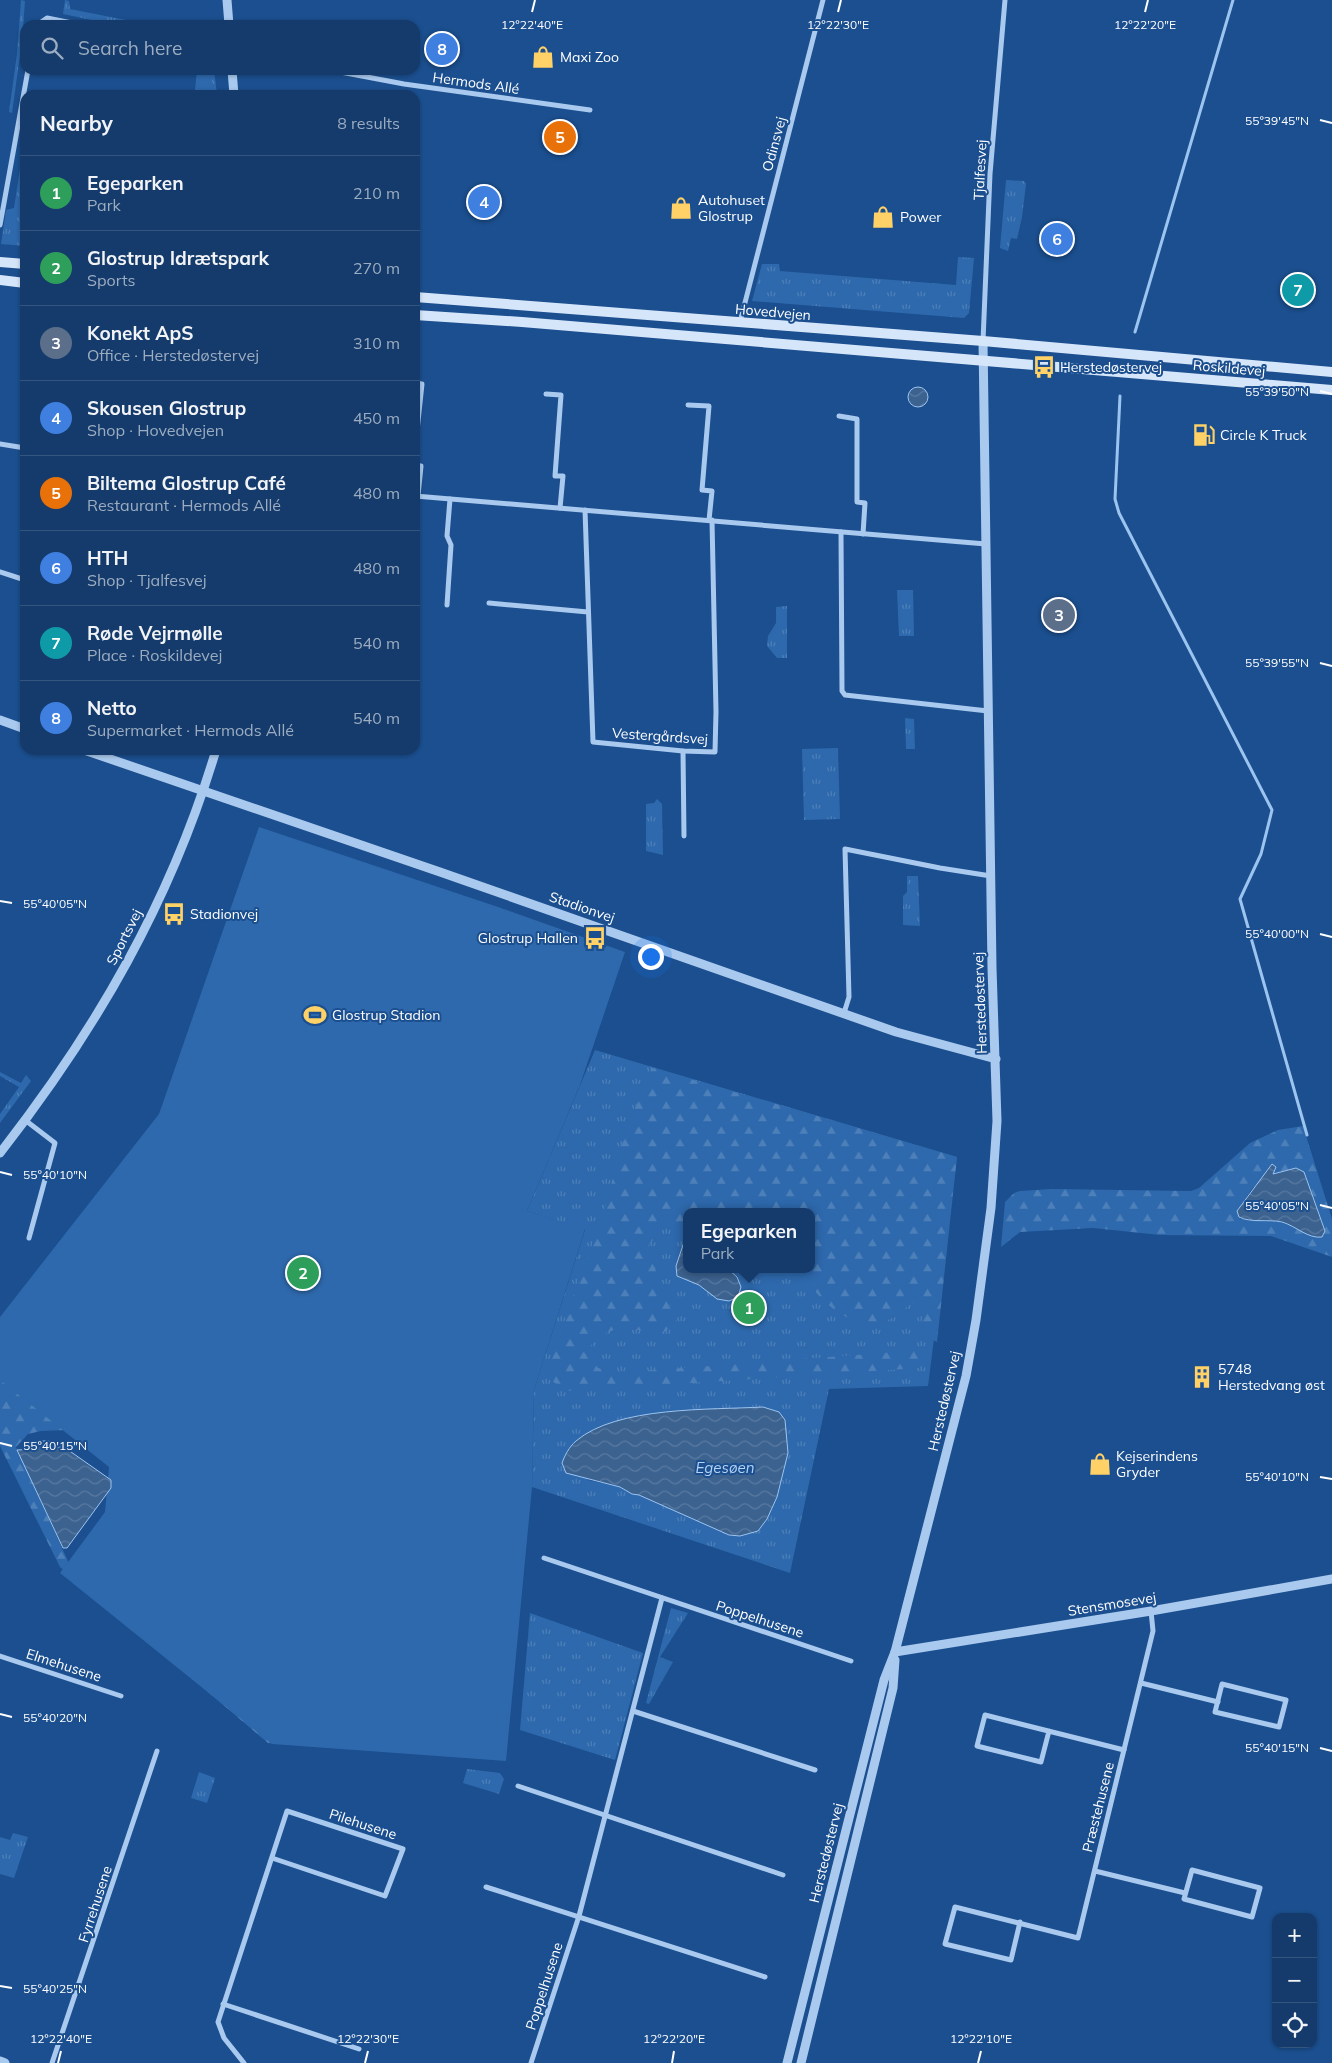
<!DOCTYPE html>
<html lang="en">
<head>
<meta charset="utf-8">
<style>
	:root { --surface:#143b6b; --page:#214673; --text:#f1f3f6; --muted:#9dadc1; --line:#33557e; --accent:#ffd166 }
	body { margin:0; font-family:Mulish,sans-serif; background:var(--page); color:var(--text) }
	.controls { position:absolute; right:15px; bottom:15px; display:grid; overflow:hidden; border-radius:10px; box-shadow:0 1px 4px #0004 }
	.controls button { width:45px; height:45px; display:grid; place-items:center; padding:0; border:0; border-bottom:1px solid var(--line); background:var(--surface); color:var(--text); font:25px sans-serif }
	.you { position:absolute; left:650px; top:956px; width:18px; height:18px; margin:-12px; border:4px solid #fff; border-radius:50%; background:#1a73e8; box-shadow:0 0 0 8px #1a73e833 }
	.badge { display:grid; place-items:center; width:32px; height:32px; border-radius:50%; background:var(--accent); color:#fff; font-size:16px; font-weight:700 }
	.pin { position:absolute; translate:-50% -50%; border:2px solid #fff; box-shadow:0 1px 5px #0006 }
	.popup { position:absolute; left:683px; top:1208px; width:132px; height:65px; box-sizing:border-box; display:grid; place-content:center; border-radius:10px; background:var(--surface); filter:drop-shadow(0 1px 4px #0005); font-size:16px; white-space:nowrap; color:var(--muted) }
	.popup b { font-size:19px; color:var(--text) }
	.popup::after { content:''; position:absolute; left:50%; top:100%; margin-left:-10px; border:10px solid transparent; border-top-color:var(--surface) }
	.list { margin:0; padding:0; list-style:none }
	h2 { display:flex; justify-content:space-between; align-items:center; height:65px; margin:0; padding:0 20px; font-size:21px }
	h2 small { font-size:16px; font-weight:400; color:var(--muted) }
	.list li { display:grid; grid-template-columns:32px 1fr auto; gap:15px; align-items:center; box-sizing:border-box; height:75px; padding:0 20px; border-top:1px solid var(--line) }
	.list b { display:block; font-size:19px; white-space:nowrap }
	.list p { margin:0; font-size:16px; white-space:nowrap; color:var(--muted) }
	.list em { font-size:16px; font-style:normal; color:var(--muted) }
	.icon { flex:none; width:28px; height:28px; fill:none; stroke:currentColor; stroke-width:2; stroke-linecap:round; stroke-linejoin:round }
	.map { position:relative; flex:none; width:1332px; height:2063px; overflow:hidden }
	.search { position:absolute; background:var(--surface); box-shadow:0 1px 4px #0004; left:20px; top:20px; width:400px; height:55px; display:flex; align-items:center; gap:12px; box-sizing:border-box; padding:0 18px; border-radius:15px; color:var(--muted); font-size:19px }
	.panel { position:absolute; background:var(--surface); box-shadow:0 1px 4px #0004; left:20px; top:90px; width:400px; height:665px; border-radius:15px }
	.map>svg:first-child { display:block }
	.grass { fill:url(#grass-tufts); fill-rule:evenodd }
	.forest { fill:url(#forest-firs); fill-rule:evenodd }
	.garden { fill:#2e69ad }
	.water { fill:url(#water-waves); stroke:#9cc4f0 }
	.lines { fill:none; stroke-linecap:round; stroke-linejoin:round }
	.stream { stroke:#9cc4f0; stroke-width:3 }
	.minor { stroke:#a9c9ee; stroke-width:5 }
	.tertiary { stroke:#a9c9ee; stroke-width:9 }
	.secondary { stroke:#d6e6fa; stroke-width:10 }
	.ticks { fill:none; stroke:#fff; stroke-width:2 }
	.labels { text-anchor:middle; stroke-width:4; stroke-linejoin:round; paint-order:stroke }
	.poi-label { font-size:14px; fill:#fff; stroke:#1b4f8f; text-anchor:start }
	.street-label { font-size:14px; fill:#fff; stroke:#1b4f8f }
	.water-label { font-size:15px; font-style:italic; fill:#b5d3f5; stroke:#1b4f8f }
	.ticks-label { font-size:12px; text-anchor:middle; fill:#fff; stroke:#1b4f8f; stroke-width:4; stroke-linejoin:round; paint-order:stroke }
</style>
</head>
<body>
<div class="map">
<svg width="1332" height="2063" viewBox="0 0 1332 2063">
	<defs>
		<pattern id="grass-tufts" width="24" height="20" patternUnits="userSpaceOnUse" patternTransform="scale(1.25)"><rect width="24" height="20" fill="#2e69ad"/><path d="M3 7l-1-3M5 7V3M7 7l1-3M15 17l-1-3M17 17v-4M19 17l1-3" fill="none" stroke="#4d80b9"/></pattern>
		<pattern id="forest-firs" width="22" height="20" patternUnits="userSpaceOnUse" patternTransform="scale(1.25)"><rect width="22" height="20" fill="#2e69ad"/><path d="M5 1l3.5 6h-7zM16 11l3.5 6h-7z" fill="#4d80b9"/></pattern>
		<pattern id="water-waves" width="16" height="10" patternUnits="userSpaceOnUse" patternTransform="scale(1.25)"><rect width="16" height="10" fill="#3c6290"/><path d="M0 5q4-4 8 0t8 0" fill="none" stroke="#597aa1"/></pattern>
	</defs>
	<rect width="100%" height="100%" fill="#1b4f8f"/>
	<g class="grass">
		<polygon points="21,0 25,1 22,41 12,113 9,112 17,54"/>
		<polygon points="65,0 69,1 70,9 151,25 116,25 63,14"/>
		<polygon points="197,70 214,70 217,95 215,95 214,92 195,90"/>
		<polygon points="25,159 20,228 25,229 25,246 1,244 6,210 14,208 21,162"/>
		<polygon points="1006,180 1024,181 1026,184 1022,217 1017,239 1011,238 1008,251 1000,248"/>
		<polygon points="958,257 974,258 969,313 964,318 752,301 762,264 779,264 780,271 956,285"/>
		<polygon points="897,590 913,590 914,636 899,636"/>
		<polygon points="787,606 787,658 777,658 767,646 768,636 776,623 776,607"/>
		<polygon points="905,718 914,719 915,749 906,749"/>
		<polygon points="838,748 840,819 804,820 802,749"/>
		<polygon points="657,799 662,804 663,855 646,851 646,804 654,803"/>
		<polygon points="907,876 918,876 920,926 903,925 903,896 907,892"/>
		<path d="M595,1050L957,1157L928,1386L829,1389L790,1573L532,1487L534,1390L585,1230L527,1211ZM686,1212H812V1269H686ZM763,1408L777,1497L767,1519L758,1531L712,1526L639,1495L632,1494L620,1487L588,1480L594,1429L630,1417L678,1412Z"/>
		<polygon points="0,1072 21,1083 26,1075 31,1081 0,1123 0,1114 19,1087 0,1076"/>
		<polygon points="671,1608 688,1613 660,1657 673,1662 649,1704 646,1703"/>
		<polygon points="530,1613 643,1653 615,1760 520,1730"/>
		<polygon points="467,1769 500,1773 504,1779 499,1794 463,1783"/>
		<polygon points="199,1772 215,1778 207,1803 191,1798"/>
		<polygon points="13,1833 28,1837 14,1878 0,1874 0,1837 10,1840"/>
	</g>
	<g class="forest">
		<path d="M652,1068L957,1157L937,1342L921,1334L925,1307L915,1301C907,1306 899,1314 890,1319C853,1336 816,1299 800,1269H812V1212H686V1222L664,1226L649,1245C653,1271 667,1297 677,1322L659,1336C628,1325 606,1323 586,1352L598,1368L616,1373L922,1350L919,1368L567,1391L546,1377L569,1307L601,1223L625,1132Z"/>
		<path d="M1303,1126L1332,1219V1257L1271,1236L1160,1235L1093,1228L1020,1232L1001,1247L1005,1202L1014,1193L1020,1191L1051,1189L1191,1191L1199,1188L1250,1143L1278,1130ZM1269,1167H1276L1272,1174L1292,1169L1304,1172L1323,1224L1304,1232C1286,1220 1261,1218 1240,1219L1237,1211L1252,1189L1264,1177Z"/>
		<polygon points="0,1377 66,1430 41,1431 28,1434 16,1447 72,1570 488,1758 268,1743 60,1567 0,1446"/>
	</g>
	<polygon class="garden" points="259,827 501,908 625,952 580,1085 527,1211 585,1229 534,1390 532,1487 506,1761 272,1744 60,1573 105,1512 109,1467 0,1380 0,1317 159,1114"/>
	<g class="water">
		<circle cx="918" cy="397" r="10"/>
		<path d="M1272,1164L1276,1167L1273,1174L1296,1168L1304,1172L1325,1231L1322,1237C1308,1239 1296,1226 1282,1222C1268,1219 1251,1223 1239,1217L1237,1211Z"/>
		<polygon points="686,1236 686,1269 728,1269 737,1277 741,1287 738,1297 729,1301 717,1299 699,1285 677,1276 676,1266"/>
		<path d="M763,1407L779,1412L785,1420L788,1453L777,1497L767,1519L758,1531L740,1536L729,1535L639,1495L632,1494L620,1487L566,1473L562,1463C565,1455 569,1447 576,1441C617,1406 711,1410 763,1407Z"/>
		<polygon points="34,1441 49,1441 52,1447 64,1447 111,1480 111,1488 67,1548 63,1548 17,1450 34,1449"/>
	</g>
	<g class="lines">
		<g class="stream">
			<polyline points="1135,332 1233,0"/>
			<polyline points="1120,396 1115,499 1119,513 1272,810 1261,854 1240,899 1307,1135"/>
		</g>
		<g class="minor">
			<polyline points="37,25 47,18 82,25"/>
			<polyline points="330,70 404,84 590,110"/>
			<polyline points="0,225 28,70"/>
			<polyline points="740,322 823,0"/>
			<polyline points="983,341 990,174 1005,0"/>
			<polyline points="415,383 422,384 415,450"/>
			<polyline points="546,394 561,395 555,476 563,476 560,508"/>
			<polyline points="688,405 709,406 702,490 712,491 709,520"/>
			<polyline points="839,416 857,419 857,502 865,503 863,534"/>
			<polyline points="0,444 25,448"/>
			<polyline points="415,465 421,466 418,496"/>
			<polyline points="415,496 986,544"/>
			<polyline points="585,510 593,742 683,751 715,752 716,712 712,520"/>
			<polyline points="841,532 842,691 845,695 988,711"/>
			<polyline points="0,572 25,580"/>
			<polyline points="489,603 588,612"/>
			<polyline points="447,605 451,545 447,536 450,499"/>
			<polyline points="683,751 684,836"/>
			<polyline points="844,1013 849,997 845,849 940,868 991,876"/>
			<polyline points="25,1120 55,1143 29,1238"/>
			<polyline points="544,1558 851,1661"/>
			<polyline points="0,1656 121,1696"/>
			<polyline points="1141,1683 1218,1702"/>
			<polygon points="1222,1684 1286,1700 1279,1727 1215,1712"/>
			<polyline points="633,1711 815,1770"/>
			<polyline points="1049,1731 1041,1762 977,1746 985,1715 1124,1750"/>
			<polyline points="518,1786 783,1875"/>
			<polygon points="1192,1870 1260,1888 1252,1917 1184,1899"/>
			<polyline points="1095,1871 1185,1893"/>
			<polyline points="486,1887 765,1977"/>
			<polyline points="1020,1922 1011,1960 945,1944 955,1907 1078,1938 1153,1631 1151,1611"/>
			<polyline points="223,2004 359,2049"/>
			<polyline points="52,2063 157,1751"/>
			<polyline points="244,2063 224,2038 218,2022 287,1811 403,1849 385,1896 272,1858"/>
			<polyline points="531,2063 579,1916 662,1598"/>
		</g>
		<g class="tertiary">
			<polyline points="227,0 229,25"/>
			<polyline points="232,70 234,95"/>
			<polyline points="0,720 25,729"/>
			<polyline points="84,750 440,872 896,1032 996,1059"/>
			<path d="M0,1153C96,1030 171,901 216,750"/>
			<polyline points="895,1652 1151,1611 1332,1579"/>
			<polyline points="0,2061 5,2063"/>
			<polyline points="787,2063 884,1680 895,1652 966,1376 976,1320 991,1208 997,1121 992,968 983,341"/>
			<polyline points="801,2063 893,1688 895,1660"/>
		</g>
		<g class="secondary">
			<polyline points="0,262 25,264"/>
			<polyline points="0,280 25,283"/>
			<polyline points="415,297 983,341 1332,372"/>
			<polyline points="415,315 522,322 1332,390"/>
		</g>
	</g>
	<path class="ticks" d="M532,12L535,0M838,12L841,0M1145,12L1148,0M1320,120L1332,123M1320,391L1332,394M1320,663L1332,666M0,901L12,903M1320,934L1332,937M0,1172L12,1175M1320,1205L1332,1208M0,1443L12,1446M1320,1477L1332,1479M0,1714L12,1717M1320,1748L1332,1751M0,1986L12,1988M58,2063L61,2051M365,2063L368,2051M672,2063L674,2051M978,2063L981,2051"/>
	<defs>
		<symbol id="shop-bare" viewBox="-9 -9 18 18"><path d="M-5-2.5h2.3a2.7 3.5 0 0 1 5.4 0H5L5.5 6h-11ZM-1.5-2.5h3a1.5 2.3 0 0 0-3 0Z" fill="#ffd166" stroke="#1b4f8f" stroke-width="2.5" paint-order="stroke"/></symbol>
		<symbol id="bus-bare" viewBox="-9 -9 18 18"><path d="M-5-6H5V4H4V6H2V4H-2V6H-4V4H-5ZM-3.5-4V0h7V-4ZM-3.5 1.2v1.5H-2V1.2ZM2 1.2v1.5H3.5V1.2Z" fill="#ffd166" stroke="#1b4f8f" stroke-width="2.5" paint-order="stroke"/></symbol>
		<symbol id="fuel-bare" viewBox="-9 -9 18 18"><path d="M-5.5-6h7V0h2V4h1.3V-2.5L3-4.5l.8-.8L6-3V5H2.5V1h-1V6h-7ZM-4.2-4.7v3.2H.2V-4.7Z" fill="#ffd166" stroke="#1b4f8f" stroke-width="2.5" paint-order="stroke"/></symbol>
		<symbol id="stadium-bare" viewBox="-9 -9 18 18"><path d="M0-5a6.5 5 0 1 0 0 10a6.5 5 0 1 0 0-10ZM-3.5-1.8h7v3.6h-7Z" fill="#ffd166" stroke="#1b4f8f" stroke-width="2.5" paint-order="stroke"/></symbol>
		<symbol id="building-bare" viewBox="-9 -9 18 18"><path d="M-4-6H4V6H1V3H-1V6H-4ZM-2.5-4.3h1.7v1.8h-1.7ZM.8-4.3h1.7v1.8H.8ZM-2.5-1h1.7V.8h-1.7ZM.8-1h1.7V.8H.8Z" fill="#ffd166" stroke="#1b4f8f" stroke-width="2.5" paint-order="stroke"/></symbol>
	</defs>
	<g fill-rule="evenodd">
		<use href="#shop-bare" x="527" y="41" width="32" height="32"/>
		<use href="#shop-bare" x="665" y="192" width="32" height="32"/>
		<use href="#shop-bare" x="867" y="201" width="32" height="32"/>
		<use href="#bus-bare" x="1028" y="351" width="32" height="32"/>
		<use href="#fuel-bare" x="1188" y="419" width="32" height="32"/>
		<use href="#bus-bare" x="158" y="898" width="32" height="32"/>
		<use href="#bus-bare" x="579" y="922" width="32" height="32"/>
		<use href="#stadium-bare" x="299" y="999" width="32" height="32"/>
		<use href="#building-bare" x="1186" y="1361" width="32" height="32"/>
		<use href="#shop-bare" x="1084" y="1448" width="32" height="32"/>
	</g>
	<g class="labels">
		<g class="poi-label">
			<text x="560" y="62">Maxi Zoo</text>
			<text x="698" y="205">Autohuset<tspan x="698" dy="16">Glostrup</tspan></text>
			<text x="900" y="222">Power</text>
			<text x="1060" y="372">Herstedøstervej</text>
			<text x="1220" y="440">Circle K Truck</text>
			<text x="190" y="919">Stadionvej</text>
			<text x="578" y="943" text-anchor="end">Glostrup Hallen</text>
			<text x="332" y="1020">Glostrup Stadion</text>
			<text x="1218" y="1374">5748<tspan x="1218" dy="16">Herstedvang øst</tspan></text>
			<text x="1116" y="1461">Kejserindens<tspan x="1116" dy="16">Gryder</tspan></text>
		</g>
		<g class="street-label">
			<text transform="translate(476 83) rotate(8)" y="5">Hermods Allé</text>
			<text transform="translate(774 144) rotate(-75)" y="5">Odinsvej</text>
			<text transform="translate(980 170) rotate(-87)" y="5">Tjalfesvej</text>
			<text transform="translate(773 312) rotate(5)" y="5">Hovedvejen</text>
			<text transform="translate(1229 368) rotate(5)" y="5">Roskildevej</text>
			<text transform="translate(660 736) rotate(4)" y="5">Vestergårdsvej</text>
			<text transform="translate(582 907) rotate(19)" y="5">Stadionvej</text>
			<text transform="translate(124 937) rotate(-63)" y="5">Sportsvej</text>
			<text transform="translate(980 1003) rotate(-92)" y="5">Herstedøstervej</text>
			<text transform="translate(944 1401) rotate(-77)" y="5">Herstedøstervej</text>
			<text transform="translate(1112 1604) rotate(-9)" y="5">Stensmosevej</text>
			<text transform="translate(760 1619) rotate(18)" y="5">Poppelhusene</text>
			<text transform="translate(64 1665) rotate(18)" y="5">Elmehusene</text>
			<text transform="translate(1098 1807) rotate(-76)" y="5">Præstehusene</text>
			<text transform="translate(363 1824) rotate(18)" y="5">Pilehusene</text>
			<text transform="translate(826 1853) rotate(-76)" y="5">Herstedøstervej</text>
			<text transform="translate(95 1904) rotate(-72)" y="5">Fyrrehusene</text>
			<text transform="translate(544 1986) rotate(-72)" y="5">Poppelhusene</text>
		</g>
		<g class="water-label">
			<text x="725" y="1473">Egesøen</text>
		</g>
	</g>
	<g class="ticks-label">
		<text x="532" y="29">12°22'40"E</text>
		<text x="838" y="29">12°22'30"E</text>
		<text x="1145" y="29">12°22'20"E</text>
		<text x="1277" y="125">55°39'45"N</text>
		<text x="1277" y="396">55°39'50"N</text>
		<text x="1277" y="667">55°39'55"N</text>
		<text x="55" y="908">55°40'05"N</text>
		<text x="1277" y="938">55°40'00"N</text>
		<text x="55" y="1179">55°40'10"N</text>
		<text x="1277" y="1210">55°40'05"N</text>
		<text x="55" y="1450">55°40'15"N</text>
		<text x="1277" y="1481">55°40'10"N</text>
		<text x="55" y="1722">55°40'20"N</text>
		<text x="1277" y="1752">55°40'15"N</text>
		<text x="55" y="1993">55°40'25"N</text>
		<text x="61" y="2043">12°22'40"E</text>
		<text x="368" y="2043">12°22'30"E</text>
		<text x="674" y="2043">12°22'20"E</text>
		<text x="981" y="2043">12°22'10"E</text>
	</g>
</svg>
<div class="controls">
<button>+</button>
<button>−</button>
<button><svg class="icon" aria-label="locate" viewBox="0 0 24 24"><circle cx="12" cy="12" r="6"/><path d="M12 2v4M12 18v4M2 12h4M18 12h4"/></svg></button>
</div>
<div class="you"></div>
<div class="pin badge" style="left:749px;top:1308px;background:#2e9e5b">1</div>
<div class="popup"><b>Egeparken</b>Park</div>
<div class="pin badge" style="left:303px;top:1273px;background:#2e9e5b">2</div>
<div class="pin badge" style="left:1059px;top:615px;background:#5c6f8a">3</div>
<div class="pin badge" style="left:484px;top:202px;background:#3f7fe0">4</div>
<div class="pin badge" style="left:560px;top:137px;background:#e8710a">5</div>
<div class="pin badge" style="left:1057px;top:239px;background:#3f7fe0">6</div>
<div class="pin badge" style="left:1298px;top:290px;background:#0f9aa8">7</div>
<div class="pin badge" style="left:442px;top:49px;background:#3f7fe0">8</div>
<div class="search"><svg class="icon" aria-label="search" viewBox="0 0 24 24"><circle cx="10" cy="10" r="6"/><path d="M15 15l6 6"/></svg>Search here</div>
<section class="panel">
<h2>Nearby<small>8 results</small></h2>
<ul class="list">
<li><span class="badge" style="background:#2e9e5b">1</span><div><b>Egeparken</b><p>Park</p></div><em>210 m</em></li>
<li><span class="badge" style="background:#2e9e5b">2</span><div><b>Glostrup Idrætspark</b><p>Sports</p></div><em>270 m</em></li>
<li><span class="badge" style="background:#5c6f8a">3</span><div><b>Konekt ApS</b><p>Office · Herstedøstervej</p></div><em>310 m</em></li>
<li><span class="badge" style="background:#3f7fe0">4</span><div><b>Skousen Glostrup</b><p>Shop · Hovedvejen</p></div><em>450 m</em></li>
<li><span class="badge" style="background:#e8710a">5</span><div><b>Biltema Glostrup Café</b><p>Restaurant · Hermods Allé</p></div><em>480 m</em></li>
<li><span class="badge" style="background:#3f7fe0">6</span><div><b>HTH</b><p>Shop · Tjalfesvej</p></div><em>480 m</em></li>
<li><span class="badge" style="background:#0f9aa8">7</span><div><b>Røde Vejrmølle</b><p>Place · Roskildevej</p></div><em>540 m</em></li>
<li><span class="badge" style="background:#3f7fe0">8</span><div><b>Netto</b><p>Supermarket · Hermods Allé</p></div><em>540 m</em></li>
</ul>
</section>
</div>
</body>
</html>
